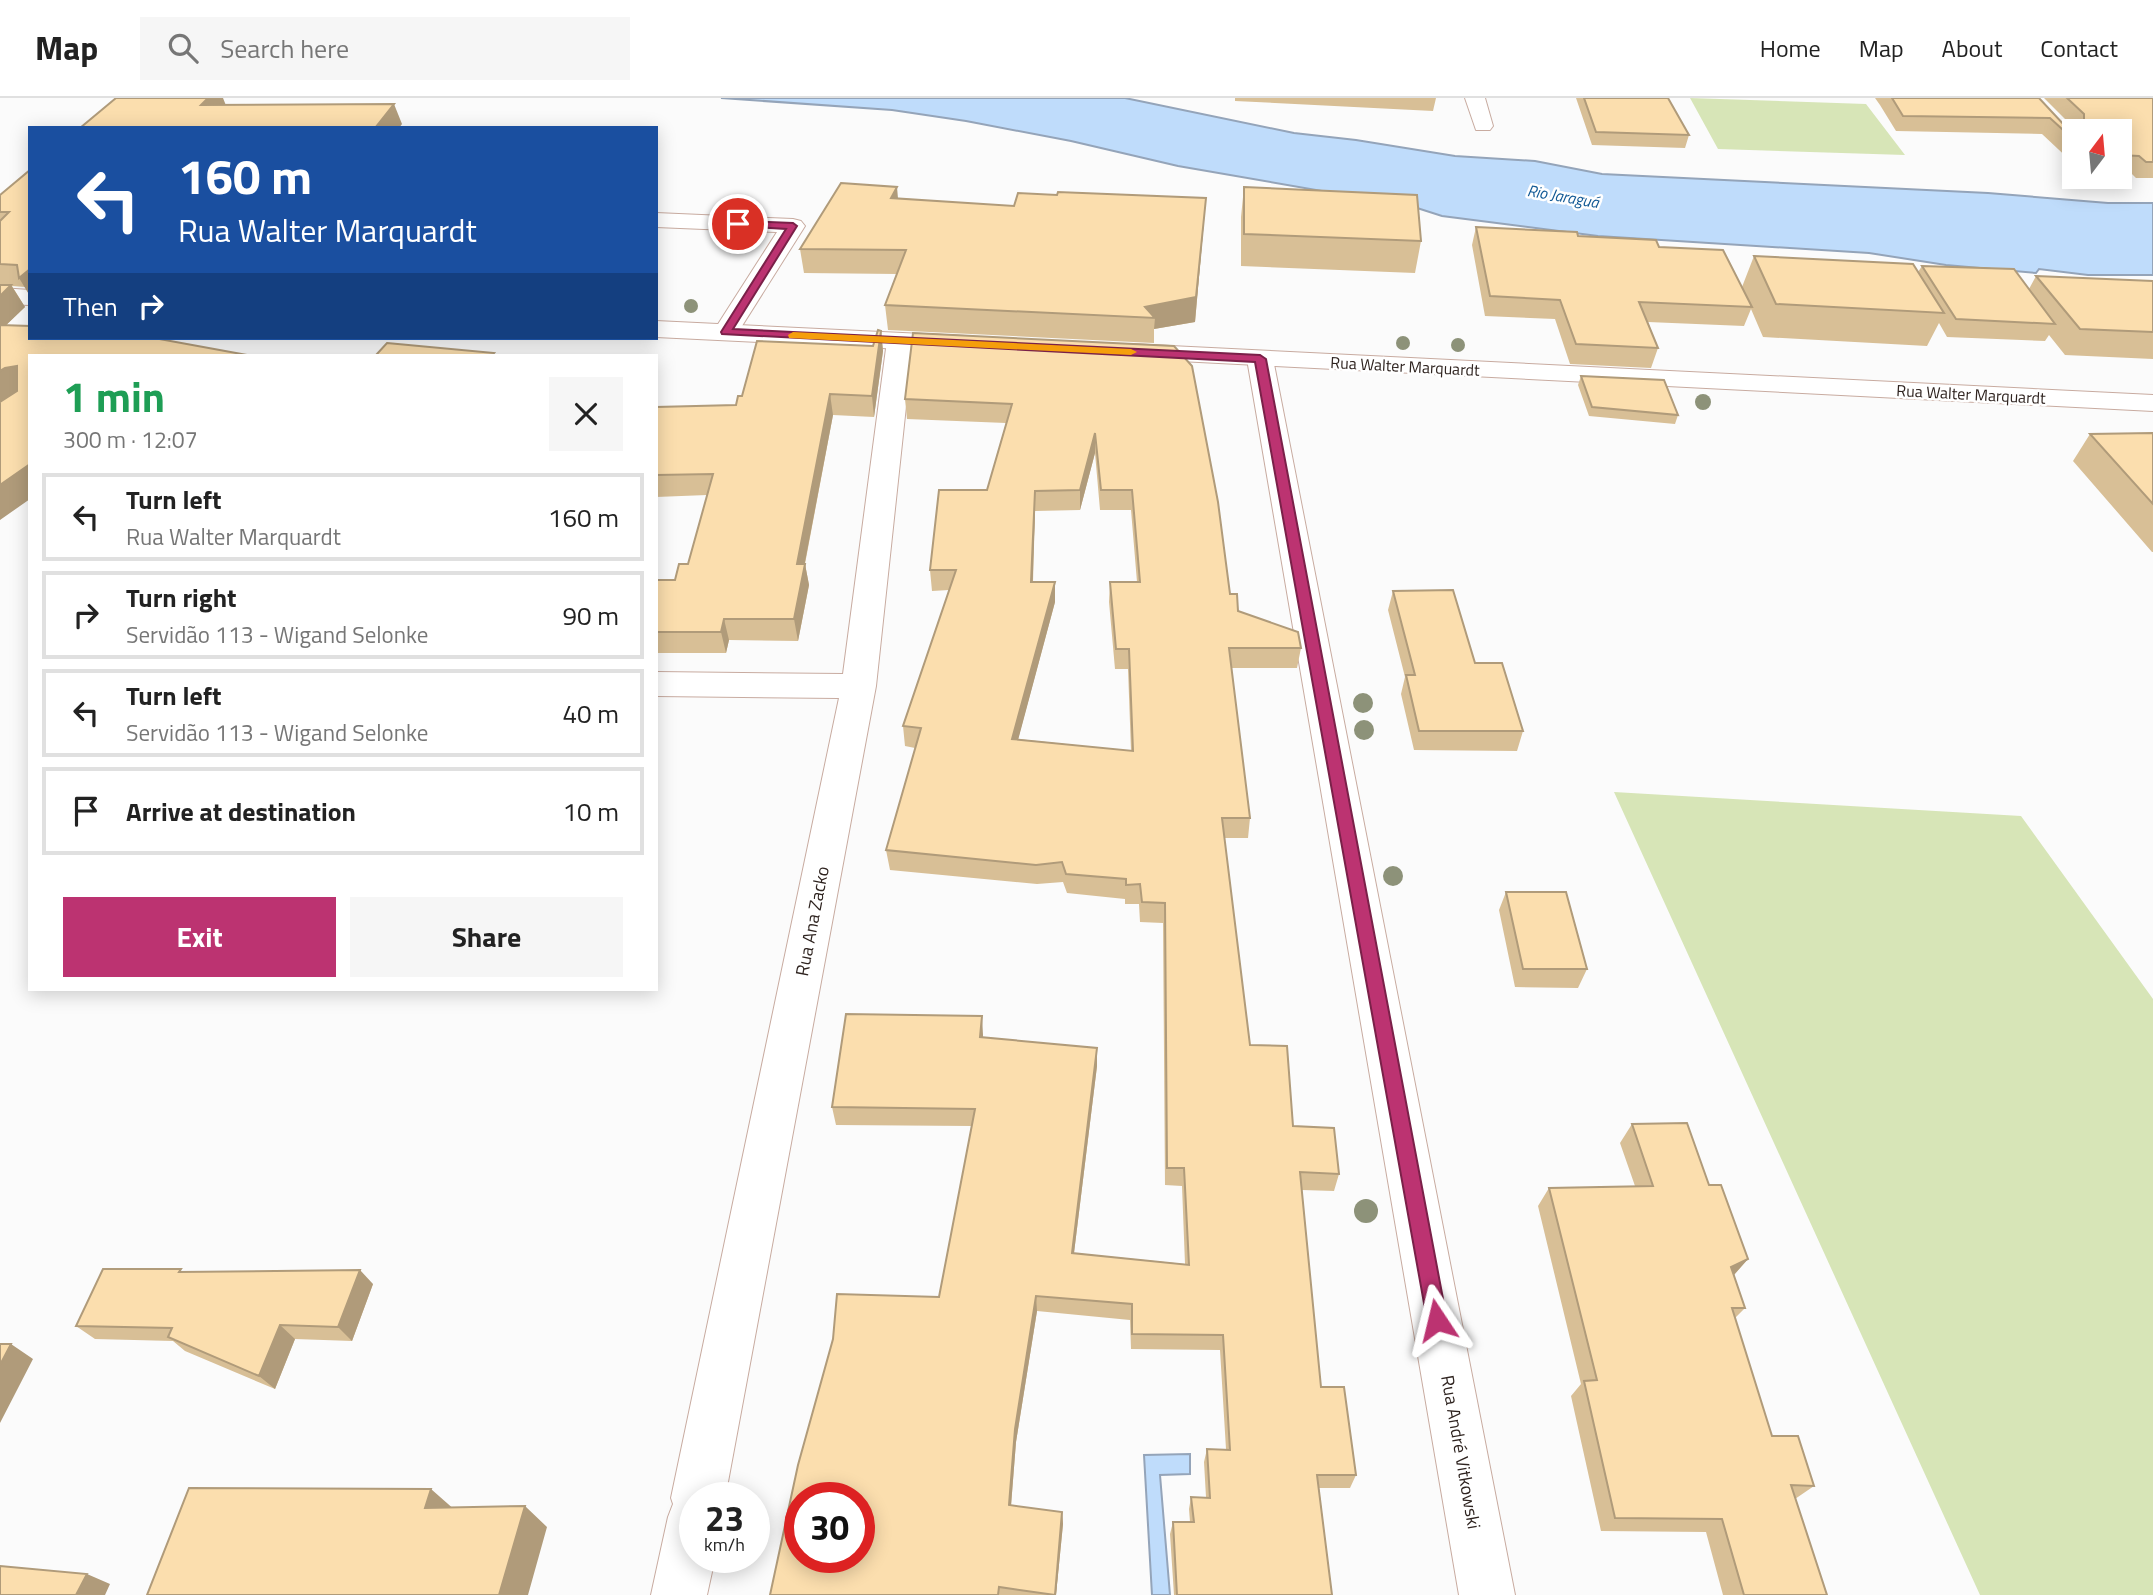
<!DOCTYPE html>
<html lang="en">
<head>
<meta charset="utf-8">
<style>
  body { margin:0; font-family:"Titillium Web",sans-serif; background:#f6f6f6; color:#222; height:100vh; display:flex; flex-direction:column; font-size:26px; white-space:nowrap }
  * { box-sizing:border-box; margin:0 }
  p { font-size:23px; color:#767676 }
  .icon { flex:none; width:38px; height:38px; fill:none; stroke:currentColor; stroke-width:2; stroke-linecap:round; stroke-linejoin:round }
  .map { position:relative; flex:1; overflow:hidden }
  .sheet { position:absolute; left:28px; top:256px; width:630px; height:637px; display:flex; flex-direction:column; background:#fff; border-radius:0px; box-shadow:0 4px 18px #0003 }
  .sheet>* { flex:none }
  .banner { position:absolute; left:28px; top:28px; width:630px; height:214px; border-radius:0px; box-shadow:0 4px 18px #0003; background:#1a4fa0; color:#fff; overflow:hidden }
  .needle { width:46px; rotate:16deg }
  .buttons { position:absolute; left:2062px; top:21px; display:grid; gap:14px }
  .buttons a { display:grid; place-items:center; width:70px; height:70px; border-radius:0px; background:#fff; box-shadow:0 4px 18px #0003; font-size:35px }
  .speed { position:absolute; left:679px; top:1384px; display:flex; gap:14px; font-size:35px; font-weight:700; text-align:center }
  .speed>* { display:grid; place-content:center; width:91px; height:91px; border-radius:50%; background:#fff; box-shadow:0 4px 18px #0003; line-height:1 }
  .speed small { font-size:18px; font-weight:400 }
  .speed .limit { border:10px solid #d22; background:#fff; color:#111 }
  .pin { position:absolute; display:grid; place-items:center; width:60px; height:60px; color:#fff; margin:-30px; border:4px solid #fff; border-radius:50%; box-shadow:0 2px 7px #0007 }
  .me { position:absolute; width:77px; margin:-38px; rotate:350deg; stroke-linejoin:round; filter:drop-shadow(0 0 5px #0008) }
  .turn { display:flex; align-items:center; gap:24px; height:147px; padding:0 35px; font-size:32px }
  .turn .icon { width:91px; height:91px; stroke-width:2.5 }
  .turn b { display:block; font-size:49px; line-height:60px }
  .then { display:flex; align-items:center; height:66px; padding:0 35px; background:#0003; gap:14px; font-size:26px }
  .round { display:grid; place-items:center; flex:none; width:74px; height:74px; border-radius:0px; background:#f6f6f6 }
  .head { display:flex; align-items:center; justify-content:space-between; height:119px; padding:0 35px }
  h1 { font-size:42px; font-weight:700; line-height:52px; color:#1e9e55 }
  .primary-button { display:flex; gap:14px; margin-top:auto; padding:14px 35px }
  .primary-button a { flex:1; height:80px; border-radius:0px; background:#bc3371; color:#fff; font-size:28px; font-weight:700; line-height:80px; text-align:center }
  .primary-button a+a { background:#f6f6f6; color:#222 }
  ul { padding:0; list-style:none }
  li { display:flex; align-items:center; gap:21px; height:88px; margin:0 14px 10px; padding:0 21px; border:4px solid #e0e0e0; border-radius:0px }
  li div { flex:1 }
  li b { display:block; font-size:26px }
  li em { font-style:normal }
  header { display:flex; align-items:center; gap:42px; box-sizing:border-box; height:98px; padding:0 35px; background:#fff; border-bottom:2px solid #e0e0e0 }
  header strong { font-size:33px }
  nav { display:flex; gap:38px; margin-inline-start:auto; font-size:24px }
  .search { width:490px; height:63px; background:#f6f6f6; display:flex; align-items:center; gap:18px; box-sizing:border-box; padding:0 24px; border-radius:0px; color:#767676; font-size:26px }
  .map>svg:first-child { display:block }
  .green { fill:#d7e5b7 }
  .water { fill:#bfdcfb; stroke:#94a4b9; stroke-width:2 }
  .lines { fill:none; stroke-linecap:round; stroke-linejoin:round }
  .minor-casing { stroke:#c8aba0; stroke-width:2 }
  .major-casing { stroke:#c8aba0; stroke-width:2 }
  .minor { fill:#fff; fill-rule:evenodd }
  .major { fill:#fff; fill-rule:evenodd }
  .tree { fill:#8d9279 }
  .wall { fill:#d8bf96; fill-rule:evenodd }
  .shaded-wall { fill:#b09b7a }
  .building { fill:#fbdeae; stroke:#b09b7a; stroke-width:2; fill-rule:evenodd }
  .route { fill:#bc3371; stroke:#7a2149; stroke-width:2 }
  .slow { fill:#f59e0b }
  .labels { text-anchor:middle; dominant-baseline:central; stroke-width:5; stroke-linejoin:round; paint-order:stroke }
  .far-water-label { font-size:16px; font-style:italic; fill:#105894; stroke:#fff }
  .far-street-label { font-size:16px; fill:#2e231f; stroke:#fff }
  .street-label { font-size:18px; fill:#2e231f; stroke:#fff }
</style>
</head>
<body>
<header>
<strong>Map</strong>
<div class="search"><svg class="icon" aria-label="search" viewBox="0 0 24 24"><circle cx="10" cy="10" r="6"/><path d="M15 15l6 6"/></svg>Search here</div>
<nav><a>Home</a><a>Map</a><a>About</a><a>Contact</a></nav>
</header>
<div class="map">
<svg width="2153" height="1497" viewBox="0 0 2153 1497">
  <rect width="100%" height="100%" fill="#fbfbfb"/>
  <path class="green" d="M 1690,0 L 1866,6 L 1905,57 L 1718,51 Z
    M 1614,694 L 2021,718 L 2153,901 L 2153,1497 L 1980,1497 Z"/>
  <path class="water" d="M 721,0 L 1125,0 L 1294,35 L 1356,42 L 1455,58 L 1535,63 L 1602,76 L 1988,95 L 2108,105 L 2153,105 L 2153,177 L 2088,177 L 2039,171 L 2036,175 L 1946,167 L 1869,155 L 1598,138 L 1442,118 L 1414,109 L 1178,68 L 1071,43 L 966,23 L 892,12 Z
    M 1190,1356 L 1190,1376 L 1160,1377 L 1170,1497 L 1152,1497 L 1144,1357 Z"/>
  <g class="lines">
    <g class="minor-casing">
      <path id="minor" d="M 1465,0 L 1485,0 L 1493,28 L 1490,32 L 1476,32 Z
        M 656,115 L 793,121 L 801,123 L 805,128 L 735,239 L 726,242 L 717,239 L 713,234 L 777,134 L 656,129 Z
        M 900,235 L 909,237 L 913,243 L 876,588 L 725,1400 L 695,1400 L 695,1460 L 715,1460 L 707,1497 L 651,1497 L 668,1419 L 673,1406 L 671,1400 L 839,600 L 656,598 L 656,574 L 843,576 L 887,243 L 891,237 Z
        M 1260,253 L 1269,255 L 1273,261 L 1515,1497 L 1459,1497 L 1247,261 L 1251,255 Z"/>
    </g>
    <g class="major-casing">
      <path id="major" d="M 0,190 L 30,192 L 30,207 L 0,206 Z
        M 656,223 L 965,238 L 974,240 L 978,246 L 974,252 L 965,254 L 656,239 Z
        M 1130,246 L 2153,297 L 2153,313 L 1121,260 L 1117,254 L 1121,248 Z"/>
    </g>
    <use href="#minor" class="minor"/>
    <use href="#major" class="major"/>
  </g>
  <g class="tree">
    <circle cx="691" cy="208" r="7"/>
    <circle cx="1403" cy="245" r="7"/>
    <circle cx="1458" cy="247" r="7"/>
    <circle cx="1703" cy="304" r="8"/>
    <circle cx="1363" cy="605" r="10"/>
    <circle cx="1364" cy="632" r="10"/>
    <circle cx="1393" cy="778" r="10"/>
    <circle cx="1366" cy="1113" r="12"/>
  </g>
  <path class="wall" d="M 1235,0 L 1436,0 L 1433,13 L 1235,3 Z
    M 1576,0 L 1668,0 L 1689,37 L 1685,50 L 1592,47 Z
    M 1875,0 L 2039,0 L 2066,29 L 2073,29 L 2044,0 L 2153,0 L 2153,80 L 2136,80 L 2130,74 L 2119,74 L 2119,33 L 2074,33 L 2074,66 L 2042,36 L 1896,33 L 1880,7 Z
    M 30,72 L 30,198 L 25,189 L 12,188 L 25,209 L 6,227 L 30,257 L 0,422 L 0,97 Z
    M 1244,89 L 1421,143 L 1415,175 L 1241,168 L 1241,119 Z
    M 898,100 L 1204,123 L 1195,224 L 1154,231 L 1154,245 L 888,232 L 885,207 L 897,176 L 804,175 L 800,151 Z
    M 1476,129 L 1659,149 L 1742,189 L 1754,158 L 1918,174 L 1922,168 L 2029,191 L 2036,178 L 2153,183 L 2153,261 L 2065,257 L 2049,237 L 2045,243 L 1947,239 L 1939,225 L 1927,248 L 1763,239 L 1751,211 L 1744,228 L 1648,224 L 1658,250 L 1651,270 L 1570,266 L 1555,221 L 1485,218 L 1472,147 Z
    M 881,233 L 883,253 L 874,319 L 833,317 L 805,466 L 809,487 L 798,543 L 729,542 L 726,555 L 656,555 L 656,482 L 675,482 L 688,466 L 707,397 L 656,399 L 656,309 L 736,307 L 742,298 L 873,248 Z
    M 1174,248 L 1230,496 L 1238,513 L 1301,550 L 1297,570 L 1231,570 L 1250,720 L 1248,740 L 1224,740 L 1250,947 L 1293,1028 L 1339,1076 L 1334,1093 L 1302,1092 L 1321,1289 L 1356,1377 L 1350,1390 L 1319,1390 L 1332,1497 L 1174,1497 L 1170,1436 L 1173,1424 L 1190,1424 L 1189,1411 L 1191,1399 L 1206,1399 L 1204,1364 L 1207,1351 L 1226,1351 L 1220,1252 L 1131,1251 L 1130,1222 L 1037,1213 L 1016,1344 L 1011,1408 L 1062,1414 L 1063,1426 L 1056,1497 L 770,1497 L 939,1199 L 972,1028 L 836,1027 L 832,1009 L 983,939 L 1097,950 L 1097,968 L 1074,1155 L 1185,1166 L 1182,1088 L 1165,1087 L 1163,825 L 1140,824 L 1139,806 L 1125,806 L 1125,801 L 1067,795 L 1063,784 L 1037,786 L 890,772 L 886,752 L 915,650 L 905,648 L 903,628 L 949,492 L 932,493 L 930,472 L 987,392 L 1006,325 L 907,321 L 905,301 ZM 1095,355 L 1100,412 L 1131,412 L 1137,484 L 1110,484 L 1109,504 L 1115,571 L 1128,571 L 1131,653 L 1018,641 L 1055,504 L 1055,484 L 1033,484 L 1035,413 L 1080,412 Z
    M 1581,278 L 1678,317 L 1675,326 L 1589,318 L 1578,287 Z
    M 2153,335 L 2153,454 L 2152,454 L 2073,363 L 2090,336 Z
    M 1393,493 L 1475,565 L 1523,633 L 1517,653 L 1414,652 L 1401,596 L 1405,579 L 1388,512 Z
    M 1506,794 L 1587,871 L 1578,890 L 1515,889 L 1499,812 Z
    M 1632,1026 L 1709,1087 L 1748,1161 L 1734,1177 L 1745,1210 L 1735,1220 L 1772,1338 L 1814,1388 L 1795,1401 L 1827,1497 L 1723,1497 L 1706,1434 L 1601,1433 L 1571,1298 L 1581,1286 L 1538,1108 L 1549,1090 L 1635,1088 L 1620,1045 Z
    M 184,1174 L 373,1186 L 352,1243 L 295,1241 L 275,1291 L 185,1253 L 173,1243 L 95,1241 L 76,1228 Z"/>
  <path class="shaded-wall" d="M 208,0 L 223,0 L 227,10 L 201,7 Z
    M 394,6 L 402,26 L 399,30 L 375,30 Z
    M 897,89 L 899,112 L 891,100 Z
    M 1206,100 L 1195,224 L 1154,231 L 1155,220 L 1145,209 Z
    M 30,171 L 30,198 L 19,180 Z
    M 11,187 L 25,209 L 0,233 L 0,198 Z
    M 881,233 L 883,253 L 874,319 L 872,298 Z
    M 17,268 L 30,288 L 0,306 L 0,273 L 5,270 Z
    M 830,296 L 833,317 L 801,485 L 805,466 L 809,487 L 798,543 L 794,521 L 797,466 Z
    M 1095,335 L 1095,355 L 1080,412 L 1080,392 Z
    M 30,366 L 30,401 L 0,422 L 0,387 Z
    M 1035,393 L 1035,413 L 1032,504 L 1031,484 Z
    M 1055,484 L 1055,504 L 1013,661 L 1012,641 Z
    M 724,521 L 729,542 L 726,555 L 721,534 Z
    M 982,918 L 983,937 L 982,957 L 980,939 Z
    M 1097,950 L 1097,968 L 1072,1171 L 1072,1155 Z
    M 1748,1161 L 1732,1179 L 1731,1169 Z
    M 360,1172 L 373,1186 L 352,1243 L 338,1229 Z
    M 1036,1198 L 1037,1213 L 1016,1344 L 1010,1420 L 1009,1407 L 1015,1331 Z
    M 280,1227 L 295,1241 L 275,1291 L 259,1278 Z
    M 11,1246 L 33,1261 L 0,1325 L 0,1267 Z
    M 431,1391 L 456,1413 L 425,1410 Z
    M 525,1408 L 547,1429 L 528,1497 L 499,1497 Z
    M 1062,1414 L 1063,1426 L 1056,1497 L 1055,1497 Z
    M 87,1476 L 110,1486 L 105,1497 L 76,1497 Z"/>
  <path class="building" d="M 116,0 L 208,0 L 201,7 L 394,6 L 375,30 L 80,30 Z
    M 1584,0 L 1668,0 L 1689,37 L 1596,34 Z
    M 1892,0 L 2039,0 L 2066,29 L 2084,30 L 2084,16 L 2067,0 L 2153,0 L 2153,64 L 2146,64 L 2139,58 L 2119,57 L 2119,33 L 2074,33 L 2074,42 L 2050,20 L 1903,18 Z
    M 30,72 L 30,171 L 19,180 L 17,167 L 0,166 L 0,123 L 9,114 L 0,114 L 0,97 Z
    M 841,85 L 897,89 L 891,100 L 1014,108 L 1018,95 L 1057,97 L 1058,94 L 1206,100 L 1196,199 L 1145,209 L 1155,220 L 885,207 L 906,152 L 800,151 Z
    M 1244,89 L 1417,97 L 1421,143 L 1244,136 Z
    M 1476,129 L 1577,134 L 1578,138 L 1656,142 L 1659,149 L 1723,152 L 1752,209 L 1639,204 L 1658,250 L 1576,246 L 1560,202 L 1490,198 Z
    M 1754,158 L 1913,166 L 1944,215 L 1776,206 Z
    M 1922,168 L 2014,171 L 2055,226 L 1956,221 Z
    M 2036,178 L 2153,183 L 2153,234 L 2080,231 Z
    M 0,187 L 11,187 L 0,198 Z
    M 0,227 L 30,228 L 30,240 L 154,240 L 247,257 L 30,257 L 30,366 L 0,387 L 0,304 L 17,293 L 17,268 L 5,270 L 0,273 Z
    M 878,232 L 881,233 L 872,298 L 830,296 L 797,466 L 805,466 L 794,521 L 724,521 L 721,534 L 656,534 L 656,482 L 675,482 L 679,466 L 688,466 L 713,376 L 656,377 L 656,309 L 736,307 L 738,298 L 742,298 L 757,243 L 873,248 Z
    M 913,235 L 1174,248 L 1192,268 L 1218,404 L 1230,496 L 1237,496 L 1238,513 L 1298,534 L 1301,550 L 1229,550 L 1250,720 L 1222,720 L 1250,947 L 1287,948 L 1293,1028 L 1334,1030 L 1339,1076 L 1300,1074 L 1321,1289 L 1344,1289 L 1356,1377 L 1317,1377 L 1332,1497 L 1177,1497 L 1173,1424 L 1194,1424 L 1191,1399 L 1210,1400 L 1207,1351 L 1230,1352 L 1223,1237 L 1132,1236 L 1132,1206 L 1036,1198 L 1015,1331 L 1009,1407 L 1062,1414 L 1055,1497 L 999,1489 L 998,1497 L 770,1497 L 798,1367 L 833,1241 L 837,1196 L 939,1199 L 975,1011 L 832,1009 L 846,916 L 982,918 L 980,939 L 1097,950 L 1072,1155 L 1189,1167 L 1184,1070 L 1167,1070 L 1165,805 L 1142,804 L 1140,786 L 1126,787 L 1126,781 L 1066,776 L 1062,764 L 1036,767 L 886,752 L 921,630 L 903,628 L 956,472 L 930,472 L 939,392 L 987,392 L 1012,306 L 905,301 ZM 1095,335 L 1101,392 L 1132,392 L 1140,484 L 1110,484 L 1116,551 L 1129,551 L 1133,653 L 1012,641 L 1055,484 L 1031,484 L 1035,393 L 1080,392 ZM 800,1400 L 859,1400 L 859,1460 L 800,1460 Z
    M 387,245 L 494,255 L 492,257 L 376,257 Z
    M 1581,278 L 1664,282 L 1678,317 L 1592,309 Z
    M 2153,335 L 2153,406 L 2090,336 Z
    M 1453,492 L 1475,565 L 1502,565 L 1523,633 L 1419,633 L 1406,577 L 1415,577 L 1393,493 Z
    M 1506,794 L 1566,794 L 1587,871 L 1523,871 Z
    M 1687,1025 L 1709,1087 L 1721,1087 L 1748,1161 L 1731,1169 L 1745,1210 L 1732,1210 L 1772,1338 L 1798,1338 L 1814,1388 L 1791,1387 L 1827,1497 L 1744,1497 L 1722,1421 L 1615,1420 L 1584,1283 L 1597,1282 L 1549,1090 L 1653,1088 L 1632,1026 Z
    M 103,1171 L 181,1171 L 179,1174 L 360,1172 L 338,1229 L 280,1227 L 259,1278 L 168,1239 L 172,1230 L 76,1228 Z
    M 0,1246 L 11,1246 L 0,1267 Z
    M 189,1390 L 431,1391 L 425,1410 L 525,1408 L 499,1497 L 147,1497 Z
    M 0,1468 L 87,1476 L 76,1497 L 0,1497 Z"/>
  <path class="route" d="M 738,123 L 793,125 L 797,128 L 733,231 L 1260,257 L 1266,261 L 1447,1222 L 1444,1229 L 1437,1232 L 1430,1229 L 1427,1222 L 1255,264 L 722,236 L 721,234 L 786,131 L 735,128 L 733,126 Z"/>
  <path class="slow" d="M 793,234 L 1131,251 L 1137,254 L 1131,257 L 789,240 L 788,237 Z"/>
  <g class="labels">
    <g class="far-water-label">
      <text transform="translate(1563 98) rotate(10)">Rio Jaraguá</text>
    </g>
    <g class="far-street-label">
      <text transform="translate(1405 268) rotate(3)">Rua Walter Marquardt</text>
      <text transform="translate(1971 296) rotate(3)">Rua Walter Marquardt</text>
    </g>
    <g class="street-label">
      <text transform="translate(812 823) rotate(-79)">Rua Ana Zacko</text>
      <text transform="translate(1461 1354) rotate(80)">Rua André Vitkowski</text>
    </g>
  </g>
</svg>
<div class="buttons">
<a><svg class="needle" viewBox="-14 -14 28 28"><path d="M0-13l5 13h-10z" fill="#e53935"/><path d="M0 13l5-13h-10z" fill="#767676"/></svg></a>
</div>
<div class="speed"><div>23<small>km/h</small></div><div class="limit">30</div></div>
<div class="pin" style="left:738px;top:126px;background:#d93025"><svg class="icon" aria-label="arrive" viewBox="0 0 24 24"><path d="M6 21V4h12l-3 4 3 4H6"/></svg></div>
<svg class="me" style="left:1437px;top:1222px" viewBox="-20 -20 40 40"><path d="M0-17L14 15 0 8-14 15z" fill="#bc3371" stroke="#fff" stroke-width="4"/></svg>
<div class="banner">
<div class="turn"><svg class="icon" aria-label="left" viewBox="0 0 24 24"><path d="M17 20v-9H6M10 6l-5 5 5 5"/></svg><div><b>160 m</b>Rua Walter Marquardt</div></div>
<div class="then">Then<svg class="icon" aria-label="right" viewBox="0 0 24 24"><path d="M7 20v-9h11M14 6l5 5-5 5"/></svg></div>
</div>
<section class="sheet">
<div class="head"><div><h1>1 min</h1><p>300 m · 12:07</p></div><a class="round"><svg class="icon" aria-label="close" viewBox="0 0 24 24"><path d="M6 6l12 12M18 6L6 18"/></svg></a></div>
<ul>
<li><svg class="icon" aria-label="left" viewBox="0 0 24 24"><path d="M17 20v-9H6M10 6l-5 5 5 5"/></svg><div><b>Turn left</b><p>Rua Walter Marquardt</p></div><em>160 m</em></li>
<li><svg class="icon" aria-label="right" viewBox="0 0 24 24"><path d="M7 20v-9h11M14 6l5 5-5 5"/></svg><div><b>Turn right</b><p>Servidão 113 - Wigand Selonke</p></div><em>90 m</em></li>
<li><svg class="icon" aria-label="left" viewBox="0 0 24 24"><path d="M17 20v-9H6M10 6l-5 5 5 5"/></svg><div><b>Turn left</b><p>Servidão 113 - Wigand Selonke</p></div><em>40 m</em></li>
<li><svg class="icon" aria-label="arrive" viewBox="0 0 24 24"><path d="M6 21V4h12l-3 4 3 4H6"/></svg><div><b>Arrive at destination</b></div><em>10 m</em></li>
</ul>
<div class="primary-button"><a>Exit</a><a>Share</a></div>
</section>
</div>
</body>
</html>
